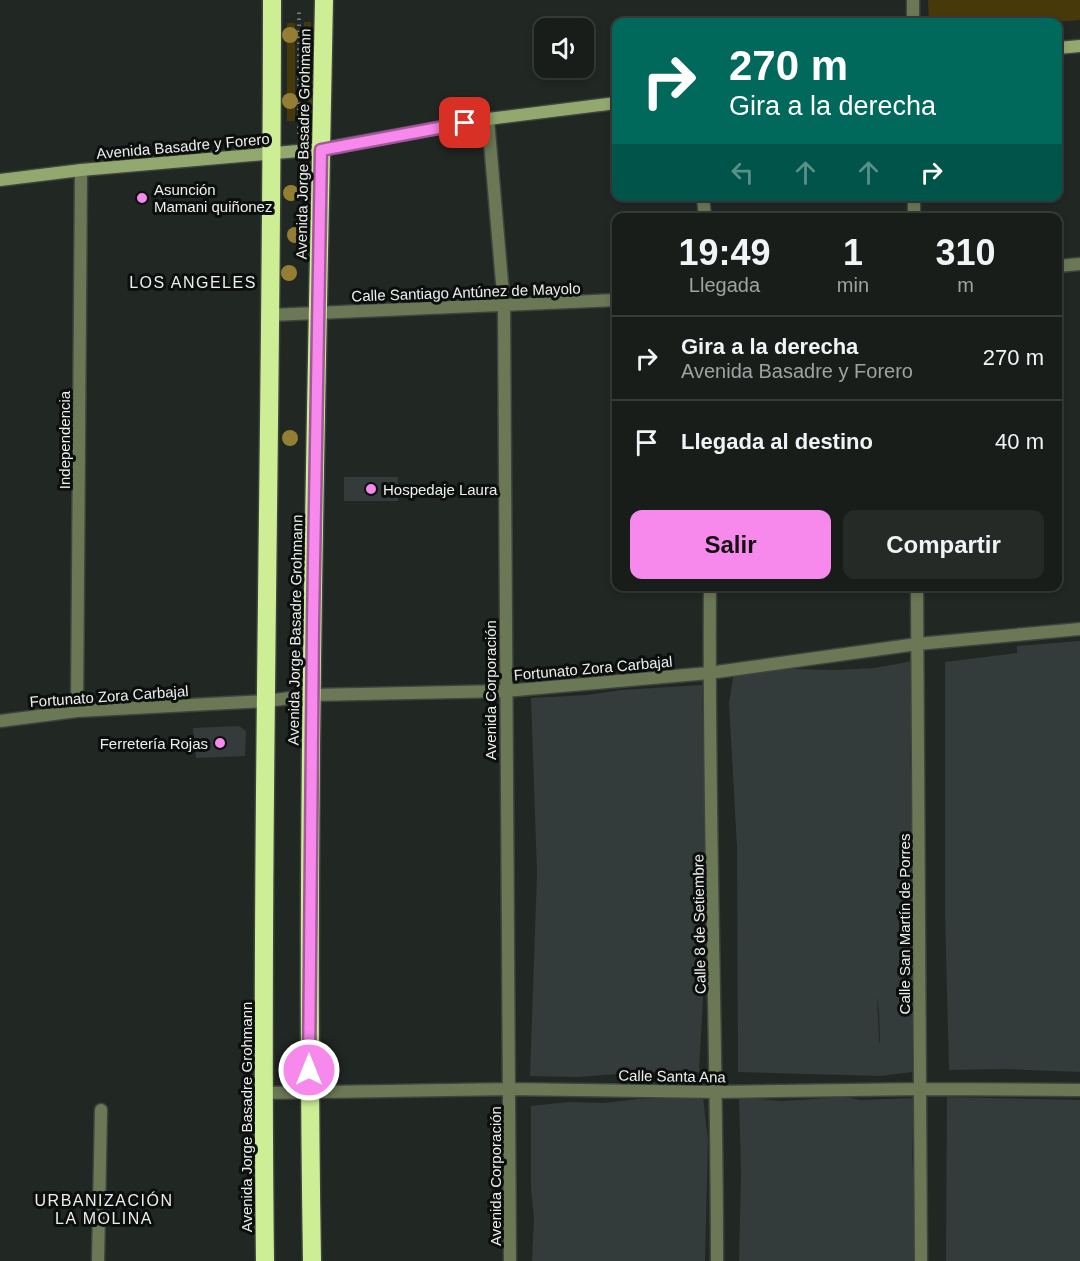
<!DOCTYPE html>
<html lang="es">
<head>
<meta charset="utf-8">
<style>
  body { margin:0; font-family:Arial,sans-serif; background:#262a27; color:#f1f3f6; height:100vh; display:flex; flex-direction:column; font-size:22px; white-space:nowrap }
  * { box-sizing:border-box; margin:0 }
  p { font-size:20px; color:#9fa2a2 }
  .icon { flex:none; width:33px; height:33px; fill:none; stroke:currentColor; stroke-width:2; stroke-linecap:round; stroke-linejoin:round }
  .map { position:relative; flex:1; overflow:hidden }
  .panel { position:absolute; left:612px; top:213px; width:450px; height:378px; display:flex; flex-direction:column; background:#191d1a; border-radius:12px; box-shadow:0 3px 9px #0003,0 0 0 2px #373b39 }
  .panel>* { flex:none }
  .top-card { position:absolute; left:612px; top:18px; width:450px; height:183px; border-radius:12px; box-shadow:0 3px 9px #0003,0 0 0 2px #373b39; background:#00695c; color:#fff; overflow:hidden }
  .tools { position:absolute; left:534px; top:18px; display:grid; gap:12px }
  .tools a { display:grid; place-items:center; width:60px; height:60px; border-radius:12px; background:#191d1a; box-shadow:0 3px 9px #0003,0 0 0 2px #373b39; font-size:30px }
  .pin { position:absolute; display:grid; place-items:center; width:51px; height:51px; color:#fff; margin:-26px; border-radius:12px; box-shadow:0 3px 9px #0006 }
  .me { position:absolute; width:66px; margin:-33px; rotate:0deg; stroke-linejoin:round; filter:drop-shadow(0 0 4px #0008) }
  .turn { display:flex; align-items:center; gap:21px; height:126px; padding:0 18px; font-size:27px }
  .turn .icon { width:78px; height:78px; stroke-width:2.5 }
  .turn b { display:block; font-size:42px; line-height:51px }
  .lanes { display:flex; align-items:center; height:57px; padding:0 18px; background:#0003; justify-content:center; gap:30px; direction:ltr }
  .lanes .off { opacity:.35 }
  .eta { display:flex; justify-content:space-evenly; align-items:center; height:102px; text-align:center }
  .eta b { font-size:36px; font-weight:600; line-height:42px }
  .cta { display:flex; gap:12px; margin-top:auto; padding:12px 18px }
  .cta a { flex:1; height:69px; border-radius:12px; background:#f788ec; color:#111; font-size:24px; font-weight:600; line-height:69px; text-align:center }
  .cta a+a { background:#262a27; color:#f1f3f6 }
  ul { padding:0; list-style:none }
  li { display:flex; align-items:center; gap:18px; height:84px; padding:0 18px; border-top:2px solid #373b39 }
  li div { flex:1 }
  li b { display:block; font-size:22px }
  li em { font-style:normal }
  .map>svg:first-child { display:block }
  .green { fill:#47390a }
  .building { fill:#333c3b; fill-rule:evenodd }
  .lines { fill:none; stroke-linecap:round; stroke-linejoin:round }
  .street-casing { stroke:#3d433f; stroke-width:15 }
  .secondary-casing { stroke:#3d433f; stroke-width:15 }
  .highway-casing { stroke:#3d433f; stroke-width:21 }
  .path { stroke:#797e7b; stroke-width:4; stroke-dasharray:1.5 4.5; stroke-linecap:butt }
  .street { stroke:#6b7855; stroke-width:12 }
  .secondary { stroke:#93a86f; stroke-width:12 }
  .highway { stroke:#cdee94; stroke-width:18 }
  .tree { fill:#937e34 }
  .route-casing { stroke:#a15899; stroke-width:15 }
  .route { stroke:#f788ec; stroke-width:10 }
  .poi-dot { fill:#f788ec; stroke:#0c0f0d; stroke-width:2 }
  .labels { text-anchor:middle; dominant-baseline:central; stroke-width:6; stroke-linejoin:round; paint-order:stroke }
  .street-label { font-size:15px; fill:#ecf0ed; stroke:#0c0f0d }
  .poi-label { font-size:15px; fill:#ecf0ed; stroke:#0c0f0d; text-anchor:start }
  .neighbourhood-label { font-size:16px; letter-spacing:1.5px; fill:#ecf0ed; stroke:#0c0f0d }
</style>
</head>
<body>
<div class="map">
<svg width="1080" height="1261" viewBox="0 0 1080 1261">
  <rect width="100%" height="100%" fill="#212723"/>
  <path class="green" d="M 928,0 L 1080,0 L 1080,20 L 1054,22 L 929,22 Z
    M 304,22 L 311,22 L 312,120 L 304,120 Z
    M 287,23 L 295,23 L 295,121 L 287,121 Z"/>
  <path class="building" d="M 344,477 L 398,477 L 398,501 L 344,501 Z
    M 1080,641 L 1080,1072 L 1002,1069 L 949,1070 L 945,912 L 945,662 L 1017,653 L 1017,646 Z
    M 913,661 L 910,759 L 913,803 L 911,855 L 914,899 L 912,1072 L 881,1076 L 738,1072 L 737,847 L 729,703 L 734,672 L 791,669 L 837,670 L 874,668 ZM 877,996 L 879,1011 L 880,1042 L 879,1042 Z
    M 702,685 L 705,860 L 703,901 L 706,942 L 699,1072 L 630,1073 L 578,1077 L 530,1076 L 537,873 L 531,698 L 587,695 L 621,690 Z
    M 239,726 L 246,731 L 245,756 L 196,758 L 193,728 Z
    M 703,1097 L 708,1141 L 705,1261 L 532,1261 L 534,1218 L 531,1189 L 531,1106 L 569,1102 L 605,1103 L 638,1099 Z
    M 739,1097 L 781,1101 L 845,1097 L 860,1100 L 914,1098 L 912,1154 L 915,1203 L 916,1261 L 739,1261 L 741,1173 Z
    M 947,1097 L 1080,1100 L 1080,1261 L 946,1261 Z"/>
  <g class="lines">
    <g class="street-casing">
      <path id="street" d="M 913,0 L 913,22
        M 488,119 L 504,306 L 510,1261
        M 703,196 L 705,218
        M 914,196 L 914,218
        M 1058,266 L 1080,264
        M 271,315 L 616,300
        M 710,586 C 708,811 717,1036 717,1261
        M 917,586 L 921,1261
        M 77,711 L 81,170
        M 0,721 L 77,711 L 267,701 L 312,695 L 505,691 L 709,673 L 917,644 L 1080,629
        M 263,1093 L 510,1089 L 717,1092 L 920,1089 L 1080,1090
        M 98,1261 L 101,1110"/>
    </g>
    <g class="secondary-casing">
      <path id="secondary" d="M 1058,48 L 1080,46
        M 0,180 L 81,170 L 321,149 L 488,119 L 616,103"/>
    </g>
    <g class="highway-casing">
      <path id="highway" d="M 265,1261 C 260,841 272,420 272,0
        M 312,1261 C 305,841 316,420 324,0"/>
    </g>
    <path class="path" d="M 299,134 L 299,9"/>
    <use href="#street" class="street"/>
    <use href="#secondary" class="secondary"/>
    <use href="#highway" class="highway"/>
  </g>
  <g class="tree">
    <circle cx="290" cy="35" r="8"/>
    <circle cx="290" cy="101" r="8"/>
    <circle cx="291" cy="193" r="8"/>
    <circle cx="295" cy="235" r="8"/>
    <circle cx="289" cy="273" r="8"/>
    <circle cx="290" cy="438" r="8"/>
  </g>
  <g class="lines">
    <g class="route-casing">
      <path id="route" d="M 309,1070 L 313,623 L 321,150 L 465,123"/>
    </g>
    <use href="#route" class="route"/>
  </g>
  <g class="poi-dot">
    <circle cx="142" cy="198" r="6"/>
    <circle cx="371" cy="489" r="6"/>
    <circle cx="220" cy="743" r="6"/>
  </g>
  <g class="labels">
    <g class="street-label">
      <text transform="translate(303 144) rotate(-89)">Avenida Jorge Basadre Grohmann</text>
      <text transform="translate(183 146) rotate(-5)">Avenida Basadre y Forero</text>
      <text transform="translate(466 292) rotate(-2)">Calle Santiago Antúnez de Mayolo</text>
      <text transform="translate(64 440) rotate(-90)">Independencia</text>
      <text transform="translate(295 630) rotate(-89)">Avenida Jorge Basadre Grohmann</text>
      <text transform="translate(593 668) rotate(-5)">Fortunato Zora Carbajal</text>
      <text transform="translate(490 690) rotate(-90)">Avenida Corporación</text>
      <text transform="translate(109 696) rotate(-4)">Fortunato Zora Carbajal</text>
      <text transform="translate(699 924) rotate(-91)">Calle 8 de Setiembre</text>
      <text transform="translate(904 924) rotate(-90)">Calle San Martín de Porres</text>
      <text transform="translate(672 1076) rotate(1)">Calle Santa Ana</text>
      <text transform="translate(246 1117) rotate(-90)">Avenida Jorge Basadre Grohmann</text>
      <text transform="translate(495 1176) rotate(-90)">Avenida Corporación</text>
    </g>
    <g class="poi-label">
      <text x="154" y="189">Asunción<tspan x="154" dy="17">Mamani quiñonez</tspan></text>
      <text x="383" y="489">Hospedaje Laura</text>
      <text x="208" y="743" text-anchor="end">Ferretería Rojas</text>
    </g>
    <g class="neighbourhood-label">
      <text x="193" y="282">LOS ANGELES</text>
      <text x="104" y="1200">URBANIZACIÓN<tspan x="104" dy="18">LA MOLINA</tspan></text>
    </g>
  </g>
</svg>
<div class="tools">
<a><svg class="icon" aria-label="sound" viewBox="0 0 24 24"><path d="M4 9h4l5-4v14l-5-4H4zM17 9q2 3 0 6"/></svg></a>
</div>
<div class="pin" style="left:465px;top:123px;background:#d93025"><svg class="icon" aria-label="arrive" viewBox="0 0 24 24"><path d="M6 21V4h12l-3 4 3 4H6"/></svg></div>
<svg class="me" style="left:309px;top:1070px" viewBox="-20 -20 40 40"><circle r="17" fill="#f788ec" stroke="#fff" stroke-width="3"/><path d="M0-11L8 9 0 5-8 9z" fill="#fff"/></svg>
<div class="top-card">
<div class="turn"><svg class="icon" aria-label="right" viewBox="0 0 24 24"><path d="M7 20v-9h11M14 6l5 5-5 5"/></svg><div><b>270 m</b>Gira a la derecha</div></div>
<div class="lanes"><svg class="icon off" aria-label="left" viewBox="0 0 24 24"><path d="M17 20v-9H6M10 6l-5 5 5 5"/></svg><svg class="icon off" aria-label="ahead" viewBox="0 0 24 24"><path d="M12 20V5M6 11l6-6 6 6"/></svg><svg class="icon off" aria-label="ahead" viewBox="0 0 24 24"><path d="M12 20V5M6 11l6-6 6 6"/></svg><svg class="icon" aria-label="right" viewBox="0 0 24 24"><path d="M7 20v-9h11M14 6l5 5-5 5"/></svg></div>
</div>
<section class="panel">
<div class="eta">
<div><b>19:49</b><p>Llegada</p></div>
<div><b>1</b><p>min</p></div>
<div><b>310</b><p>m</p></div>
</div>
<ul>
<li><svg class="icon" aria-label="right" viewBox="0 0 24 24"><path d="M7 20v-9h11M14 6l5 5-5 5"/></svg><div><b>Gira a la derecha</b><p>Avenida Basadre y Forero</p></div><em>270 m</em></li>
<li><svg class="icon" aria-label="arrive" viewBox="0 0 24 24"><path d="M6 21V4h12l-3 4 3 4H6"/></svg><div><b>Llegada al destino</b></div><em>40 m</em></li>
</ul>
<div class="cta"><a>Salir</a><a>Compartir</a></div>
</section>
</div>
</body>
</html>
